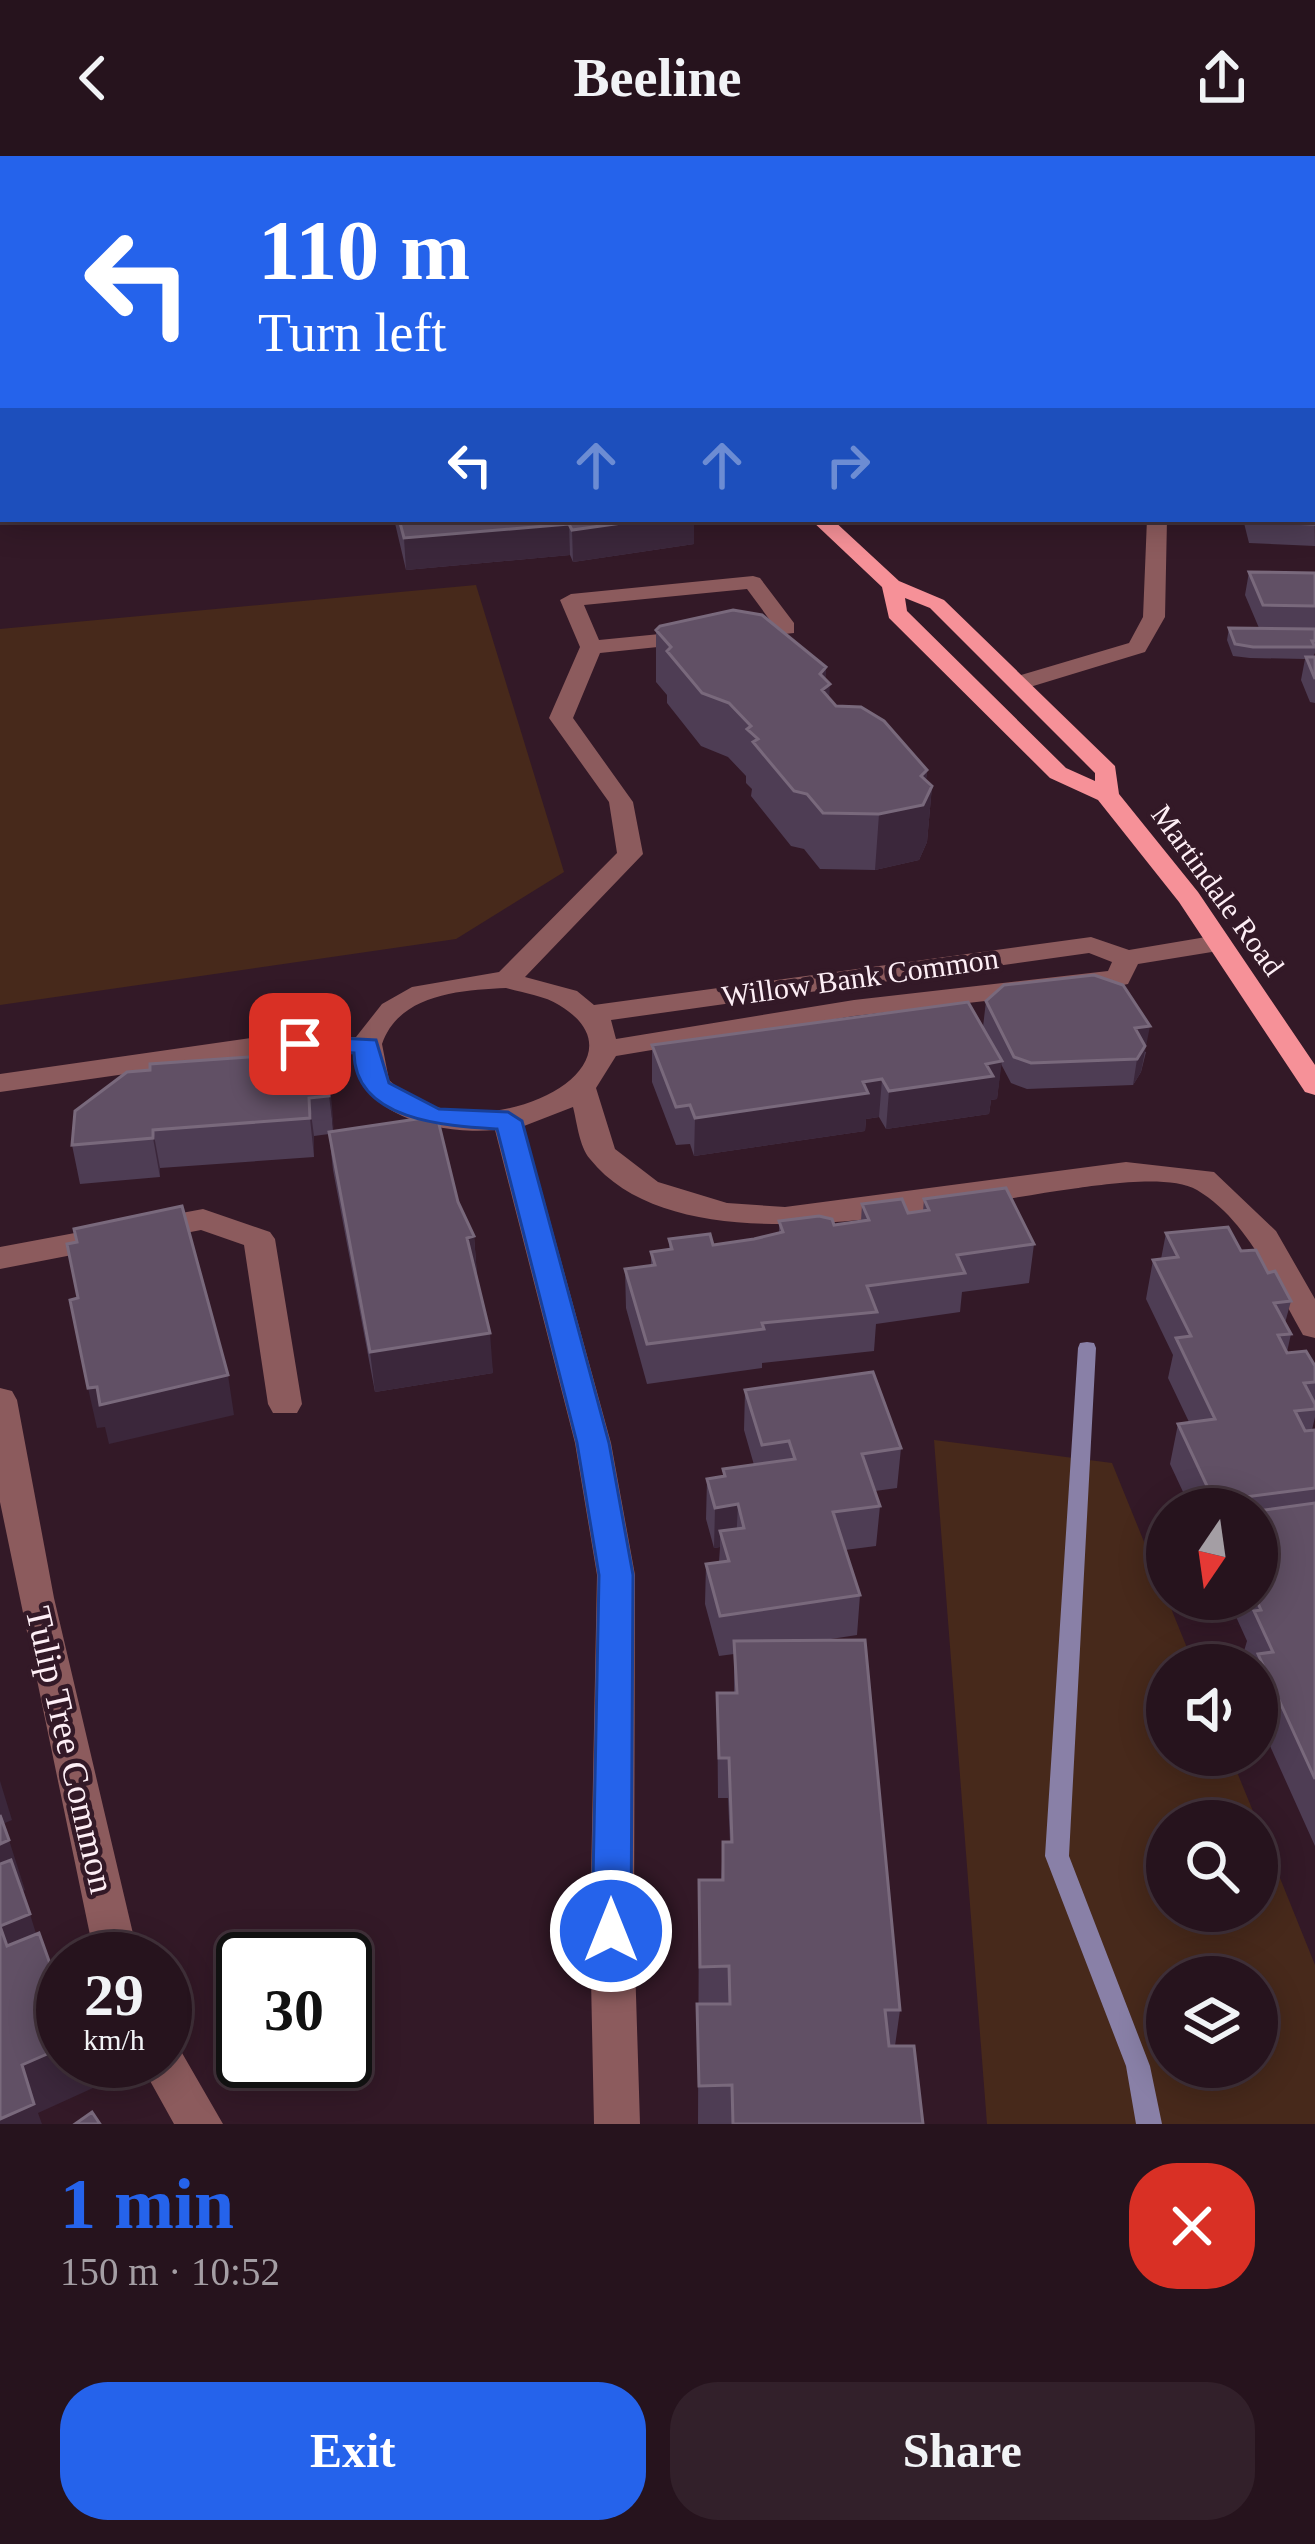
<!DOCTYPE html>
<html lang="en">
<head>
<meta charset="utf-8">
<style>
  body { margin:0; font-family:Georgia,serif; background:#32202a; color:#f1f3f6; height:100vh; display:flex; flex-direction:column; font-size:45px; white-space:nowrap }
  * { box-sizing:border-box; margin:0 }
  p { font-size:39px; color:#a49ea4 }
  .icon { flex:none; width:66px; height:66px; fill:none; stroke:currentColor; stroke-width:2; stroke-linecap:round; stroke-linejoin:round }
  .map { position:relative; height:1968px; overflow:hidden }
  .sheet { display:flex; flex-direction:column; background:#26131d; flex:1 }
  .sheet>* { flex:none }
  .banner { position:absolute; left:0px; top:0px; width:1317px; height:366px; box-shadow:0 6px 30px #0003,0 0 0 3px #42323b; background:#2563eb; color:#fff; overflow:hidden }
  .needle { width:78px; rotate:193deg }
  .buttons { position:absolute; left:1146px; top:1332px; display:grid; gap:24px }
  .buttons a { display:grid; place-items:center; width:132px; height:132px; border-radius:50%; background:#26131d; box-shadow:0 6px 30px #0003,0 0 0 3px #42323b; font-size:60px }
  .speed { position:absolute; left:36px; top:1776px; display:flex; gap:24px; font-size:60px; font-weight:700; text-align:center }
  .speed>* { display:grid; place-content:center; width:156px; height:156px; border-radius:50%; background:#26131d; box-shadow:0 6px 30px #0003,0 0 0 3px #42323b; line-height:1 }
  .speed small { font-size:30px; font-weight:400 }
  .speed .limit { border:6px solid #111; border-radius:18px; background:#fff; color:#111 }
  .pin { position:absolute; display:grid; place-items:center; width:102px; height:102px; color:#fff; margin:-51px; border-radius:24px; box-shadow:0 6px 18px #0006 }
  .me { position:absolute; width:132px; margin:-66px; rotate:0deg; stroke-linejoin:round; filter:drop-shadow(0 0 9px #0008) }
  .turn { display:flex; align-items:center; gap:42px; height:252px; padding:0 60px; font-size:54px }
  .turn .icon { width:156px; height:156px; stroke-width:2.5 }
  .turn b { display:block; font-size:84px; line-height:102px }
  .lanes { display:flex; align-items:center; height:114px; padding:0 60px; background:#0003; justify-content:center; gap:60px; direction:ltr }
  .lanes .off { opacity:.35 }
  .round { display:grid; place-items:center; flex:none; width:126px; height:126px; border-radius:48px; background:#32202a }
  .overview { display:flex; align-items:center; justify-content:space-between; height:204px; padding:0 60px }
  h1 { font-size:72px; font-weight:700; line-height:90px; color:#2563eb }
  .action { display:flex; gap:24px; margin-top:auto; padding:24px 60px }
  .action a { flex:1; height:138px; border-radius:48px; background:#2563eb; color:#fff; font-size:48px; font-weight:700; line-height:138px; text-align:center }
  .action a+a { background:#32202a; color:#f1f3f6 }
  header { display:flex; justify-content:space-between; align-items:center; height:156px; padding:0 60px; background:#26131d; font-size:54px; font-weight:700 }
  .map>svg:first-child { display:block }
  .green { fill:#47291b; fill-rule:evenodd }
  .lines { fill:none; stroke-linecap:round; stroke-linejoin:round }
  .stream { fill:#8980a7; fill-rule:evenodd }
  .minor { fill:#8c5b5d; fill-rule:evenodd }
  .major { fill:#f69198; fill-rule:evenodd }
  .wall { fill:#4e3d54 }
  .shaded-wall { fill:#3b273b }
  .building { fill:#615065; stroke:#79697c; stroke-width:3 }
  .route { fill:#2563eb; stroke:#184099; stroke-width:3 }
  .labels { text-anchor:middle; dominant-baseline:central; stroke-width:9; stroke-linejoin:round; paint-order:stroke }
  .street-label { font-size:30px; fill:#fdeef5; stroke:#331927 }
  .near-street-label { font-size:36px; fill:#fdeef5; stroke:#331927 }
</style>
</head>
<body>
<header><svg class="icon" aria-label="back" viewBox="0 0 24 24"><path d="M15 5l-7 7 7 7"/></svg>Beeline<svg class="icon" aria-label="share" viewBox="0 0 24 24"><path d="M12 15V3M7 8l5-5 5 5M5 13v7h14v-7"/></svg></header>
<div class="map">
<svg width="1315" height="1968" viewBox="0 0 1315 1968">
  <rect width="100%" height="100%" fill="#331927"/>
  <path class="green" d="M 476,429 L 564,716 L 456,783 L 0,849 L 0,473 Z
    M 934,1284 L 1112,1307 L 1194,1509 L 1167,1509 L 1167,1599 L 1230,1599 L 1257,1665 L 1167,1665 L 1167,1755 L 1257,1755 L 1257,1665 L 1315,1809 L 1315,1968 L 987,1968 ZM 1167,1821 L 1257,1821 L 1257,1911 L 1167,1911 Z"/>
  <g class="lines">
    <path class="stream" d="M 1087,1186 L 1094,1187 L 1096,1192 L 1069,1700 L 1150,1910 L 1162,1968 L 1136,1968 L 1126,1910 L 1045,1700 L 1078,1192 L 1080,1187 Z"/>
    <path class="minor" d="M 20,0 L 34,0 L 34,3 L 20,3 Z
      M 1159,0 L 1173,0 L 1173,3 L 1159,3 Z
      M 0,60 L 3,60 L 3,68 L 0,68 Z
      M 1314,64 L 1315,64 L 1315,72 L 1314,72 Z
      M 0,150 L 3,150 L 3,160 L 0,160 Z
      M 1147,363 L 1167,363 L 1165,461 L 1145,496 L 1030,531 L 1014,531 L 1014,521 L 1129,487 L 1143,461 Z
      M 753,420 L 760,422 L 794,467 L 794,477 L 600,497 L 573,562 L 633,646 L 643,698 L 525,821 L 577,835 L 594,849 L 1091,781 L 1129,794 L 1218,779 L 1231,787 L 1218,795 L 1138,808 L 1128,828 L 1118,830 L 854,860 L 616,900 L 596,932 L 615,993 L 658,1026 L 727,1047 L 785,1051 L 1126,1006 L 1214,1016 L 1276,1075 L 1315,1143 L 1315,1182 L 1303,1179 C 1274,1129 1249,1065 1197,1034 C 1169,1018 1101,1029 1071,1033 C 945,1050 681,1117 590,1003 C 579,990 577,966 573,951 L 524,970 L 611,1287 L 635,1419 L 634,1775 L 640,1968 L 594,1968 L 590,1775 L 597,1419 L 575,1287 L 495,974 C 443,979 359,962 353,898 L 257,899 L 0,936 L 0,918 L 257,881 L 356,881 L 382,848 L 412,831 L 499,816 L 617,697 L 609,646 L 549,562 L 580,491 L 560,444 L 571,438 ZM 747,433 L 772,467 L 599,484 L 584,449 ZM 1089,797 L 1112,806 L 1108,815 L 854,844 L 616,883 L 611,864 ZM 506,832 C 523,837 545,840 559,849 C 663,911 472,1006 389,924 L 382,888 C 399,838 461,834 506,832 Z
      M 203,1053 L 270,1076 L 275,1083 L 302,1248 L 297,1257 L 273,1257 L 268,1248 L 244,1089 L 201,1074 L 0,1113 L 0,1091 Z
      M 0,1232 L 12,1235 L 17,1244 L 54,1442 L 139,1803 L 95,1803 L 0,1346 Z
      M 165,1885 L 178,1890 L 223,1968 L 174,1968 L 139,1905 L 165,1905 Z"/>
    <path class="major" d="M 444,0 L 459,0 L 461,3 L 446,3 Z
      M 810,363 L 832,363 L 899,425 L 944,444 L 1115,610 L 1119,638 L 1198,736 L 1315,909 L 1315,939 L 1305,936 L 1179,746 L 1098,644 L 1050,622 L 889,462 L 882,431 ZM 905,442 L 930,452 L 1095,617 L 1095,625 L 1066,612 L 907,455 Z"/>
  </g>
  <path class="wall" d="M 521,0 L 653,0 L 653,3 L 522,3 Z
    M 1253,0 L 1315,0 L 1315,53 L 1314,3 L 1253,3 Z
    M 2,195 L 3,238 L 0,238 L 0,196 Z
    M 1314,317 L 1315,390 L 1249,387 L 1243,363 L 1314,363 Z
    M 394,363 L 694,363 L 694,388 L 573,406 L 570,399 L 406,414 Z
    M 1249,416 L 1315,417 L 1315,497 L 1313,501 L 1315,501 L 1315,547 L 1310,546 L 1301,524 L 1305,503 L 1250,502 L 1233,500 L 1227,484 L 1229,472 L 1259,472 L 1245,439 Z
    M 656,474 L 826,511 L 825,524 L 829,541 L 836,550 L 927,614 L 926,624 L 932,630 L 927,686 L 919,704 L 875,714 L 820,713 L 804,693 L 791,690 L 751,640 L 752,633 L 746,627 L 746,620 L 728,601 L 701,590 L 667,547 L 667,539 L 656,526 Z
    M 986,845 L 1146,896 L 1141,916 L 1133,929 L 1027,933 L 1011,927 L 1001,908 L 997,943 L 991,944 L 989,958 L 886,973 L 879,961 L 866,963 L 865,975 L 694,1000 L 690,988 L 676,989 L 652,926 L 652,889 L 991,887 L 983,871 Z
    M 307,897 L 309,913 L 328,912 L 333,975 L 458,1046 L 474,1080 L 477,1119 L 493,1217 L 375,1236 L 333,1014 L 329,978 L 314,980 L 314,1001 L 160,1012 L 160,1021 L 80,1028 L 72,989 Z
    M 924,1043 L 1034,1088 L 1029,1127 L 962,1136 L 960,1156 L 876,1168 L 874,1195 L 762,1207 L 762,1212 L 647,1228 L 626,1152 L 625,1113 L 651,1110 L 651,1096 L 669,1094 L 669,1083 L 713,1089 L 754,1083 L 779,1077 L 779,1065 L 834,1069 L 861,1065 L 862,1048 L 908,1057 L 923,1055 Z
    M 1166,1077 L 1241,1095 L 1268,1117 L 1291,1145 L 1285,1167 L 1291,1178 L 1287,1196 L 1315,1210 L 1315,1261 L 1312,1274 L 1315,1274 L 1315,1690 L 1257,1561 L 1257,1509 L 1250,1509 L 1244,1495 L 1247,1485 L 1228,1443 L 1257,1443 L 1257,1353 L 1191,1353 L 1170,1308 L 1178,1268 L 1189,1266 L 1168,1222 L 1173,1199 L 1146,1143 L 1153,1104 L 1161,1103 Z
    M 745,1234 L 901,1292 L 897,1332 L 875,1335 L 880,1350 L 876,1390 L 845,1394 L 860,1439 L 857,1479 L 818,1485 L 900,1854 L 895,1890 L 923,1968 L 698,1968 L 699,1724 L 721,1724 L 723,1686 L 730,1686 L 728,1642 L 718,1642 L 717,1537 L 734,1537 L 734,1498 L 719,1500 L 705,1448 L 706,1408 L 719,1406 L 720,1391 L 714,1392 L 706,1363 L 707,1323 L 723,1321 L 723,1313 L 754,1309 L 744,1274 Z"/>
  <path class="shaded-wall" d="M 129,0 L 150,0 L 151,3 L 117,3 L 117,1 Z
    M 190,0 L 211,0 L 212,3 L 179,3 Z
    M 218,0 L 249,0 L 249,3 L 218,3 Z
    M 0,335 L 3,335 L 3,357 L 0,357 Z
    M 650,363 L 694,363 L 694,388 L 573,406 L 572,374 Z
    M 569,368 L 570,399 L 406,414 L 404,382 Z
    M 826,511 L 825,532 L 830,528 L 827,581 L 820,518 Z
    M 927,614 L 924,647 L 932,630 L 927,686 L 919,704 L 875,714 L 879,658 Z
    M 1150,870 L 1141,916 L 1133,929 L 1137,903 L 1135,872 Z
    M 1002,905 L 997,943 L 991,944 L 989,958 L 886,973 L 889,935 L 986,908 Z
    M 328,912 L 332,950 L 334,978 L 329,940 Z
    M 882,923 L 879,961 L 866,963 L 865,975 L 694,1000 L 695,962 Z
    M 309,942 L 314,980 L 314,1001 L 310,962 Z
    M 153,974 L 160,1012 L 160,1021 L 153,982 Z
    M 474,1080 L 477,1119 L 467,1082 Z
    M 490,1177 L 493,1217 L 375,1236 L 370,1196 Z
    M 228,1219 L 234,1259 L 109,1288 L 105,1271 L 97,1272 L 88,1232 Z
    M 738,1348 L 736,1388 L 720,1375 L 720,1391 L 714,1392 L 715,1352 Z
    M 0,1625 L 12,1664 L 0,1669 Z
    M 9,1684 L 25,1734 L 0,1744 L 0,1688 Z
    M 30,1758 L 45,1807 L 16,1819 L 0,1770 Z
    M 63,1891 L 63,1905 L 84,1905 L 93,1932 L 38,1957 L 42,1968 L 0,1968 L 0,1963 L 22,1909 Z"/>
  <path class="building" d="M 67,0 L 94,0 L 94,3 L 67,3 Z
    M 177,0 L 177,3 L 150,3 L 150,1 Z
    M 342,0 L 380,0 L 382,3 L 325,2 Z
    M 1262,0 L 1315,0 L 1315,2 L 1266,3 Z
    M 2,195 L 3,218 L 0,218 L 0,196 Z
    M 3,305 L 3,335 L 0,335 L 0,306 Z
    M 1314,353 L 1315,368 L 1253,366 L 1252,363 L 1314,363 Z
    M 399,363 L 650,363 L 572,374 L 569,368 L 404,382 Z
    M 1249,416 L 1315,417 L 1315,450 L 1263,449 Z
    M 733,454 L 762,459 L 826,511 L 820,518 L 830,528 L 822,534 L 836,550 L 861,551 L 884,565 L 927,614 L 921,620 L 932,630 L 923,649 L 879,658 L 823,657 L 807,638 L 794,635 L 753,586 L 758,583 L 747,573 L 751,570 L 729,547 L 702,537 L 667,495 L 671,491 L 656,474 L 660,470 Z
    M 1229,472 L 1315,473 L 1315,485 L 1312,485 L 1315,491 L 1253,491 L 1235,488 Z
    M 1306,501 L 1315,501 L 1315,523 Z
    M 1094,819 L 1123,829 L 1150,870 L 1135,872 L 1145,890 L 1137,903 L 1031,907 L 1014,901 L 986,845 L 1004,829 Z
    M 968,846 L 1002,905 L 986,908 L 993,920 L 889,935 L 882,923 L 863,926 L 868,937 L 695,962 L 690,949 L 676,951 L 652,889 Z
    M 307,897 L 307,913 L 328,912 L 329,940 L 309,942 L 310,962 L 153,974 L 153,982 L 72,989 L 75,955 L 127,916 L 150,914 L 150,908 Z
    M 437,960 L 458,1046 L 474,1080 L 467,1082 L 490,1177 L 370,1196 L 329,976 Z
    M 1006,1032 L 1034,1088 L 957,1099 L 965,1117 L 867,1130 L 877,1156 L 762,1167 L 764,1173 L 647,1188 L 625,1113 L 655,1109 L 651,1096 L 672,1093 L 669,1083 L 710,1078 L 713,1089 L 754,1083 L 783,1076 L 779,1065 L 819,1060 L 832,1063 L 834,1069 L 869,1064 L 862,1048 L 902,1043 L 908,1057 L 929,1054 L 924,1043 Z
    M 182,1050 L 228,1219 L 100,1249 L 97,1231 L 88,1232 L 70,1144 L 78,1142 L 67,1088 L 77,1086 L 74,1073 Z
    M 1228,1071 L 1241,1095 L 1256,1094 L 1268,1117 L 1275,1115 L 1291,1145 L 1274,1147 L 1291,1178 L 1278,1179 L 1287,1197 L 1306,1195 L 1315,1210 L 1315,1226 L 1304,1227 L 1315,1248 L 1315,1253 L 1295,1255 L 1305,1275 L 1315,1274 L 1315,1332 L 1214,1345 L 1178,1268 L 1215,1263 L 1176,1182 L 1191,1180 L 1153,1104 L 1178,1101 L 1166,1077 Z
    M 873,1216 L 901,1292 L 862,1298 L 880,1350 L 833,1356 L 860,1439 L 720,1460 L 706,1408 L 729,1405 L 720,1375 L 744,1372 L 738,1348 L 715,1352 L 707,1323 L 725,1320 L 723,1313 L 795,1303 L 789,1285 L 762,1289 L 745,1234 Z
    M 1315,1347 L 1315,1623 L 1258,1498 L 1273,1496 L 1254,1455 L 1261,1454 L 1256,1443 L 1257,1355 Z
    M 865,1484 L 900,1854 L 885,1854 L 889,1890 L 914,1890 L 923,1968 L 733,1968 L 732,1929 L 699,1930 L 697,1848 L 730,1848 L 729,1810 L 700,1811 L 699,1724 L 723,1724 L 723,1686 L 732,1686 L 729,1602 L 719,1602 L 717,1537 L 737,1537 L 734,1485 Z
    M 0,1659 L 9,1684 L 0,1688 Z
    M 11,1704 L 30,1758 L 0,1770 L 7,1790 L 39,1777 L 63,1844 L 63,1891 L 22,1909 L 34,1948 L 0,1963 L 0,1708 Z
    M 92,1956 L 100,1968 L 75,1968 Z"/>
  <path class="route" d="M 300,880 L 376,884 L 389,927 L 439,953 L 508,956 L 522,965 L 609,1287 L 633,1419 L 631,1775 L 625,1788 L 611,1793 L 598,1788 L 592,1775 L 599,1419 L 577,1287 L 497,973 C 447,970 355,965 354,897 L 291,893 L 291,883 Z"/>
  <g class="labels">
    <g class="street-label">
      <text transform="translate(1218 734) rotate(54)">Martindale Road</text>
      <text transform="translate(860 821) rotate(-8)">Willow Bank Common</text>
    </g>
    <g class="near-street-label">
      <text transform="translate(70 1594) rotate(77)">Tulip Tree Common</text>
    </g>
  </g>
</svg>
<div class="buttons">
<a><svg class="needle" viewBox="-14 -14 28 28"><path d="M0-13l5 13h-10z" fill="#e53935"/><path d="M0 13l5-13h-10z" fill="#a49ea4"/></svg></a>
<a><svg class="icon" aria-label="sound" viewBox="0 0 24 24"><path d="M4 9h4l5-4v14l-5-4H4zM17 9q2 3 0 6"/></svg></a>
<a><svg class="icon" aria-label="search" viewBox="0 0 24 24"><circle cx="10" cy="10" r="6"/><path d="M15 15l6 6"/></svg></a>
<a><svg class="icon" aria-label="layers" viewBox="0 0 24 24"><path d="M12 4l9 5-9 5-9-5zM3 14l9 5 9-5"/></svg></a>
</div>
<div class="speed"><div>29<small>km/h</small></div><div class="limit">30</div></div>
<div class="pin" style="left:300px;top:888px;background:#d93025"><svg class="icon" aria-label="arrive" viewBox="0 0 24 24"><path d="M6 21V4h12l-3 4 3 4H6"/></svg></div>
<svg class="me" style="left:611px;top:1775px" viewBox="-20 -20 40 40"><circle r="17" fill="#2563eb" stroke="#fff" stroke-width="3"/><path d="M0-11L8 9 0 5-8 9z" fill="#fff"/></svg>
<div class="banner">
<div class="turn"><svg class="icon" aria-label="left" viewBox="0 0 24 24"><path d="M17 20v-9H6M10 6l-5 5 5 5"/></svg><div><b>110 m</b>Turn left</div></div>
<div class="lanes"><svg class="icon" aria-label="left" viewBox="0 0 24 24"><path d="M17 20v-9H6M10 6l-5 5 5 5"/></svg><svg class="icon off" aria-label="ahead" viewBox="0 0 24 24"><path d="M12 20V5M6 11l6-6 6 6"/></svg><svg class="icon off" aria-label="ahead" viewBox="0 0 24 24"><path d="M12 20V5M6 11l6-6 6 6"/></svg><svg class="icon off" aria-label="right" viewBox="0 0 24 24"><path d="M7 20v-9h11M14 6l5 5-5 5"/></svg></div>
</div>
</div>
<section class="sheet">
<div class="overview"><div><h1>1 min</h1><p>150 m · 10:52</p></div><a class="round" style="background:#d93025;color:#fff"><svg class="icon" aria-label="close" viewBox="0 0 24 24"><path d="M6 6l12 12M18 6L6 18"/></svg></a></div>
<div class="action"><a>Exit</a><a>Share</a></div>
</section>
</body>
</html>
